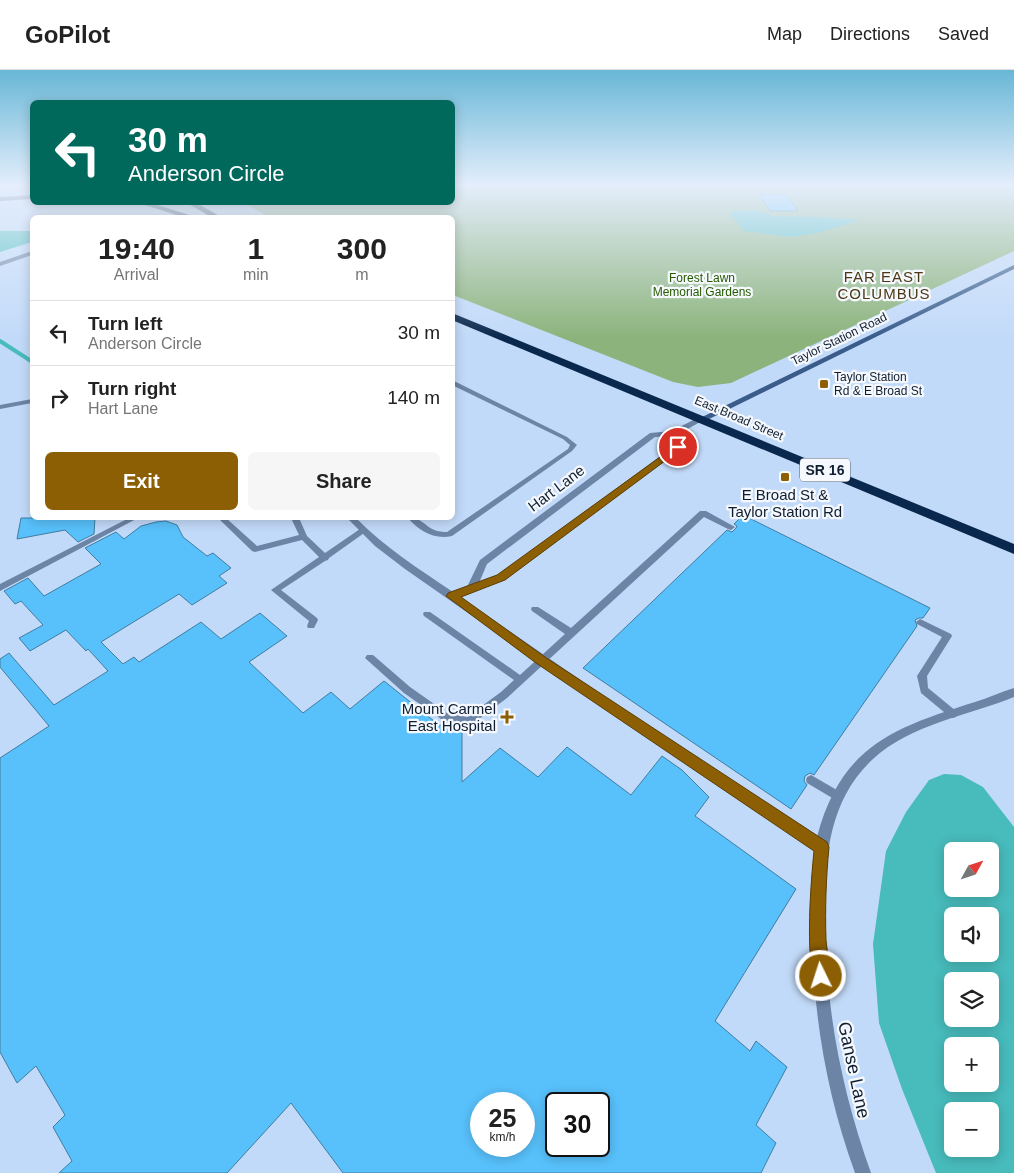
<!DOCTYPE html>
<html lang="en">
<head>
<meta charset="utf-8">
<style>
  body { margin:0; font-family:Helvetica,sans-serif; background:#f6f6f6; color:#222; height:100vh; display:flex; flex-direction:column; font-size:19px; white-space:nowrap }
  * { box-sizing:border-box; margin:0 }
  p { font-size:16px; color:#767676 }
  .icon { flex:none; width:28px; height:28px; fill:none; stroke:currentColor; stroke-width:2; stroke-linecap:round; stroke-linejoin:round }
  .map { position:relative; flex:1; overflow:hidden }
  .sheet { position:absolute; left:30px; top:145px; width:425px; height:305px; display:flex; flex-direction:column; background:#fff; border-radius:8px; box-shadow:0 2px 12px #0003 }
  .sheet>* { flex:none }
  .guide { position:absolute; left:30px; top:30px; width:425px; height:105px; border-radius:8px; box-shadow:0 2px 12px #0003; background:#00695c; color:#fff; overflow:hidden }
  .needle { width:32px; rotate:50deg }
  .fabs { position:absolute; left:944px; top:772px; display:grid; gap:10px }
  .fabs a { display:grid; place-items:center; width:55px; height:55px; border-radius:8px; background:#fff; box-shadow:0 2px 12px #0003; font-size:25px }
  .speed { position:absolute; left:470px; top:1022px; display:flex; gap:10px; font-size:25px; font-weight:700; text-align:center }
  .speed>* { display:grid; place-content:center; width:65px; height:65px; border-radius:50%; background:#fff; box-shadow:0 2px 12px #0003; line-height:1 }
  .speed small { font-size:12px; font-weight:400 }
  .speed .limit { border:2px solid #111; border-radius:8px; background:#fff; color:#111 }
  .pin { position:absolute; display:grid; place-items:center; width:42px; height:42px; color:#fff; margin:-21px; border:2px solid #fff; border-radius:50%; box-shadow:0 1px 5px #0007 }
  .me { position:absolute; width:55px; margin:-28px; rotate:356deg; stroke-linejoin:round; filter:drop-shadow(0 0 4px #0008) }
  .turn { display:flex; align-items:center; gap:18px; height:105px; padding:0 15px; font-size:22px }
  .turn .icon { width:65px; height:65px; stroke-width:2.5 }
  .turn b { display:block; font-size:35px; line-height:42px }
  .eta { display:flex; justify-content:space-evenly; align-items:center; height:85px; text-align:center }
  .eta b { font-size:30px; font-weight:600; line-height:35px }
  .action { display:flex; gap:10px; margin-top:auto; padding:10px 15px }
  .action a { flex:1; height:58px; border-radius:8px; background:#8c5f04; color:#fff; font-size:20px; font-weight:600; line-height:58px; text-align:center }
  .action a+a { background:#f6f6f6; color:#222 }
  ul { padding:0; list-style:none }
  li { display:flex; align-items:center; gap:15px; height:65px; padding:0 15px; border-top:1px solid #e0e0e0 }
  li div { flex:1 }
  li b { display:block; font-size:19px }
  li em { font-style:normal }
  header { display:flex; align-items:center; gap:30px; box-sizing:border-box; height:70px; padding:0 25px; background:#fff; border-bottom:1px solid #e0e0e0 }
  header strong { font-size:24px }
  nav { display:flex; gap:28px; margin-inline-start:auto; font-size:18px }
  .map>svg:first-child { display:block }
  .green { fill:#8cb37b }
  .water { fill:#48bbbc; fill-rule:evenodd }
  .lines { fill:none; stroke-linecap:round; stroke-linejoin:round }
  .stream { stroke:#48bbbc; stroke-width:4 }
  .building { fill:#58c1fb; stroke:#407da0; fill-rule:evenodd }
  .lane { fill:#6c84a5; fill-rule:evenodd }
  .street { fill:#6c84a5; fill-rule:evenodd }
  .secondary { fill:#395c8b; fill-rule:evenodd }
  .highway { fill:#0a284d; fill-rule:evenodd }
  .route { fill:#8c5f04; stroke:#5b3e03 }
  .poi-dot { fill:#8c5f04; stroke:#f5f9fe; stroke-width:2 }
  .labels { text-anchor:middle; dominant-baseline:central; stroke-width:4.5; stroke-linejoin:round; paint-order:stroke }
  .far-park-label { font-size:12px; fill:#275a00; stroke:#f5f9fe }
  .far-street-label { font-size:12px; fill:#101e31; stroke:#f5f9fe }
  .far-poi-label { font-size:12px; fill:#101e31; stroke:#f5f9fe; text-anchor:start }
  .shield { fill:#f5f9fe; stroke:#55606e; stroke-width:1 }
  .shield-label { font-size:14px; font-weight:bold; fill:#101e31 }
  .far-quarter-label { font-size:15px; letter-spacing:1px; fill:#4d3713; stroke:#f5f9fe }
  .street-label { font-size:15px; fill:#101e31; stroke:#f5f9fe }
  .poi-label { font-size:15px; fill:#101e31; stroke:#f5f9fe }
  .near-street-label { font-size:18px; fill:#101e31; stroke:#f5f9fe }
</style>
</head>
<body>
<header>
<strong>GoPilot</strong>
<nav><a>Map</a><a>Directions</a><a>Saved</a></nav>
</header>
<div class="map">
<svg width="1014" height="1103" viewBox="0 0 1014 1103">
  <rect width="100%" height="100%" fill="#c2daf9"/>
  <path class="green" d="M 453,114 L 1014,114 L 1014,181 L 731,313 L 698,317 L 673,312 L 453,225 L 452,148 L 268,147 L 245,133 L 452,132 Z"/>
  <path class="water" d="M 753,140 L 775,146 L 820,147 L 861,150 L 817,163 L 792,167 L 744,161 L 729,142 Z
    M 0,161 L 32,161 L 32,172 L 0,182 Z
    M 944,704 L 961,705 L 983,717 L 1014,757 L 1014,1103 L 936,1103 L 902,1019 L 879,953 L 873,874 L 886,781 L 906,742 L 929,710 ZM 952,781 L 990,781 L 990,819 L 952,819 ZM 952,846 L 990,846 L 990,884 L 952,884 ZM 952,911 L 990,911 L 990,949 L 952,949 ZM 952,976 L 990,976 L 990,1014 L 952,1014 ZM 952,1041 L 990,1041 L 990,1079 L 952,1079 Z"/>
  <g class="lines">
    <path class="stream" d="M 0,271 L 31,291"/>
  </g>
  <path class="building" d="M 759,124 L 786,124 L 798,141 L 770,141 Z
    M 743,445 L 930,538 L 923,548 L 919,548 L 915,550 L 917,556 L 814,705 L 810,703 L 805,706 L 804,711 L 807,715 L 791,739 L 583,598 L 727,460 L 732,462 L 736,458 L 737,456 L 734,454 Z
    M 21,448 L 95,448 L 94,464 L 78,472 L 65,460 L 17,469 Z
    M 166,451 L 177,455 L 183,467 L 207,486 L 213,483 L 231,498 L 219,506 L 227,513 L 192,535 L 179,524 L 101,572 L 123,594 L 134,587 L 139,592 L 201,552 L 221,569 L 260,543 L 287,566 L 249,592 L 303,643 L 331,622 L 350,639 L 384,611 L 439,655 L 462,656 L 462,712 L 500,678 L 538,707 L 567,677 L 631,725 L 662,686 L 682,700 L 709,727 L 695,746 L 796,819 L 715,951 L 750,981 L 756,971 L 787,997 L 756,1055 L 776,1073 L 761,1103 L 343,1103 L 291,1033 L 227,1103 L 59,1103 L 72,1091 L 53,1057 L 65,1045 L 36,996 L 17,1013 L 0,982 L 0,688 L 49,656 L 0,597 L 0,589 L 9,583 L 54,635 L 108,601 L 88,579 L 86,581 L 66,560 L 30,581 L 19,568 L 43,555 L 21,531 L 15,534 L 4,521 L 28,508 L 44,526 L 101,494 L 85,478 L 116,462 L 124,469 L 141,456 L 156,452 ZM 481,1034 L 524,1034 L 524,1076 L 481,1076 ZM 556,1034 L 599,1034 L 599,1076 L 556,1076 Z"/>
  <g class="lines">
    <path class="lane" d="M 452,310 L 567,367 L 577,375 L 572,381 L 452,466 C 434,470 419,461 408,448 C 424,446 426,463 447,462 L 568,379 L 570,375 L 563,369 L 452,315 Z
      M 32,329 L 32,333 L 0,339 L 0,335 Z
      M 700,441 L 706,441 L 735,457 L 731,460 L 728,459 L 704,447 L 507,628 L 471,655 L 468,656 L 441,649 L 404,623 L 365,588 L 367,585 L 373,585 L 410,617 L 447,643 L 467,647 L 501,622 L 514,610 L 424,546 L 423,544 L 424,542 L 430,542 L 520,605 L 565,564 L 532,541 L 531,539 L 532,537 L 538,537 L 571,558 Z
      M 129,448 L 138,448 L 0,521 L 0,514 Z
      M 218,448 L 226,448 L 257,476 L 299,465 L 291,448 L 299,448 L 307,466 L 325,483 L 360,459 L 366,459 L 367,461 L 329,488 L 328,490 L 325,491 L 281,520 L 317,548 L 318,550 L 314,558 L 308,558 L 307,556 L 309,551 L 271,520 L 319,487 L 302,470 L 255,482 L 252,481 Z
      M 920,549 L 951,564 L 952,566 L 927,606 L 928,618 L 956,641 L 958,644 L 956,647 L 953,648 L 950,647 L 921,623 L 917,606 L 942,567 L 917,554 L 916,552 Z
      M 811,705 L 842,723 L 843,726 L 842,729 L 838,731 L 834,729 L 807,713 L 806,710 L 807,707 Z"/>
    <path class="street" d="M 32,181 L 32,185 L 0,196 L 0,192 Z
      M 699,347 L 702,347 L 706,349 L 678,364 L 682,377 L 681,379 L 504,510 L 460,527 L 605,627 L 817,767 C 841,676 893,658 975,632 C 988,628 1001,622 1014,618 L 1014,627 C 967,646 911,654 873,689 C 826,732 824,796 825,855 C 826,941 842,1022 871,1103 L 855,1103 C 827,1025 814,950 812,868 C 811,839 810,809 815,780 L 597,633 L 405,499 L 375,476 L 347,448 L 356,448 C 384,477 419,499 453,522 L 467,517 L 480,490 L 650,363 L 672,361 ZM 671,366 L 674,376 L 498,506 L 479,513 L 487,494 L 655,367 Z"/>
    <path class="secondary" d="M 1014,195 L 1014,199 L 705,351 L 702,351 L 698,349 Z"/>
    <path class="highway" d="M 32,125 L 32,129 L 0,131 L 0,127 Z
      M 135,132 L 148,132 L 199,148 L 186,148 Z
      M 185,132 L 195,132 L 223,148 L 213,148 Z
      M 452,243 L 1014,474 L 1014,484 L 452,250 Z"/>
  </g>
  <linearGradient id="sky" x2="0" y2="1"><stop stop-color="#68b7d6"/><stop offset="0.43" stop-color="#e4eefc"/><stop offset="1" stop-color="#e4eefc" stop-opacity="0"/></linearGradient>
  <rect width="1014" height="268" fill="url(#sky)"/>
  <path class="route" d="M 678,374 L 681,375 L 681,379 L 505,510 L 461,527 L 545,587 L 827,772 L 829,777 C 826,808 825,839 826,870 C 827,883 832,899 827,912 L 821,914 L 815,912 C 805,886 811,810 814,781 L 536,593 L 446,526 L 448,523 L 497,505 Z"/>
  <g class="poi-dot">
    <rect x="819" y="309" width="10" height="10" rx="2.5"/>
    <rect x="780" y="402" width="10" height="10" rx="2.5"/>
    <path d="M504.5 639.5h5v5h5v5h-5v5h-5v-5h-5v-5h5z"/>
  </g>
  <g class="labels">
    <g class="far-park-label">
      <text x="702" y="208">Forest Lawn<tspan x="702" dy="14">Memorial Gardens</tspan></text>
    </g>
    <g class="far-street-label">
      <text transform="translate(839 269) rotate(-26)">Taylor Station Road</text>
      <text transform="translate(739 348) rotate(23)">East Broad Street</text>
    </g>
    <g class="far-poi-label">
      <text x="834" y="307">Taylor Station<tspan x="834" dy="14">Rd &amp; E Broad St</tspan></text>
    </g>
    <rect class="shield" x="800" y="388.5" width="50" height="23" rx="4"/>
    <g class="shield-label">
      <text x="825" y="400">SR 16</text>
    </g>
    <g class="far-quarter-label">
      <text x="884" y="206">FAR EAST<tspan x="884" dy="17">COLUMBUS</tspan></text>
    </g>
    <g class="street-label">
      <text transform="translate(556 418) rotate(-37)">Hart Lane</text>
    </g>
    <g class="poi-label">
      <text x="785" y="424">E Broad St &amp;<tspan x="785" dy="17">Taylor Station Rd</tspan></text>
      <text x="496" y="638" text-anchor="end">Mount Carmel<tspan x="496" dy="17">East Hospital</tspan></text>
    </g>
    <g class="near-street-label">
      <text transform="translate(854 1000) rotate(78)">Ganse Lane</text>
    </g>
  </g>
</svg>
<div class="fabs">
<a><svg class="needle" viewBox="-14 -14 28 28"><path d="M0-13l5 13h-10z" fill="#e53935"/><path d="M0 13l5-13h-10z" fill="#767676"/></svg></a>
<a><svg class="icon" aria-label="sound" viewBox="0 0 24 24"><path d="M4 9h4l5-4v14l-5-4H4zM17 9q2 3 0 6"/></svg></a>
<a><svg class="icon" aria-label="layers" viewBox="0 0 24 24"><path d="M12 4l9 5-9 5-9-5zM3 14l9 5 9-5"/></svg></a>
<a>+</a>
<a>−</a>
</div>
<div class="speed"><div>25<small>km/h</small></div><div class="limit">30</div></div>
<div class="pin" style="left:678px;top:377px;background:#d93025"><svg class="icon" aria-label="arrive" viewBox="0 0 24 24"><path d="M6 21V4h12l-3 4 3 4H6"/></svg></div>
<svg class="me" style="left:821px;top:906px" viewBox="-20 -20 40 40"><circle r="17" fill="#8c5f04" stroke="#fff" stroke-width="3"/><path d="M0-11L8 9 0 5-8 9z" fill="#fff"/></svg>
<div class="guide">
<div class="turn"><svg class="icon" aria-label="left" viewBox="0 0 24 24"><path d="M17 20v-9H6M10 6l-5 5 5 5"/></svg><div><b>30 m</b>Anderson Circle</div></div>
</div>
<section class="sheet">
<div class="eta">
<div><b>19:40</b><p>Arrival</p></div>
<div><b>1</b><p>min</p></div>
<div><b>300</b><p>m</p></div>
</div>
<ul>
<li><svg class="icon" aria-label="left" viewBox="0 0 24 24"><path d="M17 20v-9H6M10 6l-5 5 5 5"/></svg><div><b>Turn left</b><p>Anderson Circle</p></div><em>30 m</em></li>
<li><svg class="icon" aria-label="right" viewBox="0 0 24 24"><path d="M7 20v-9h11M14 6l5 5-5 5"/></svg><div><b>Turn right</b><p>Hart Lane</p></div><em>140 m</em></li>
</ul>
<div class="action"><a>Exit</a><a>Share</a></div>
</section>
</div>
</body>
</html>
